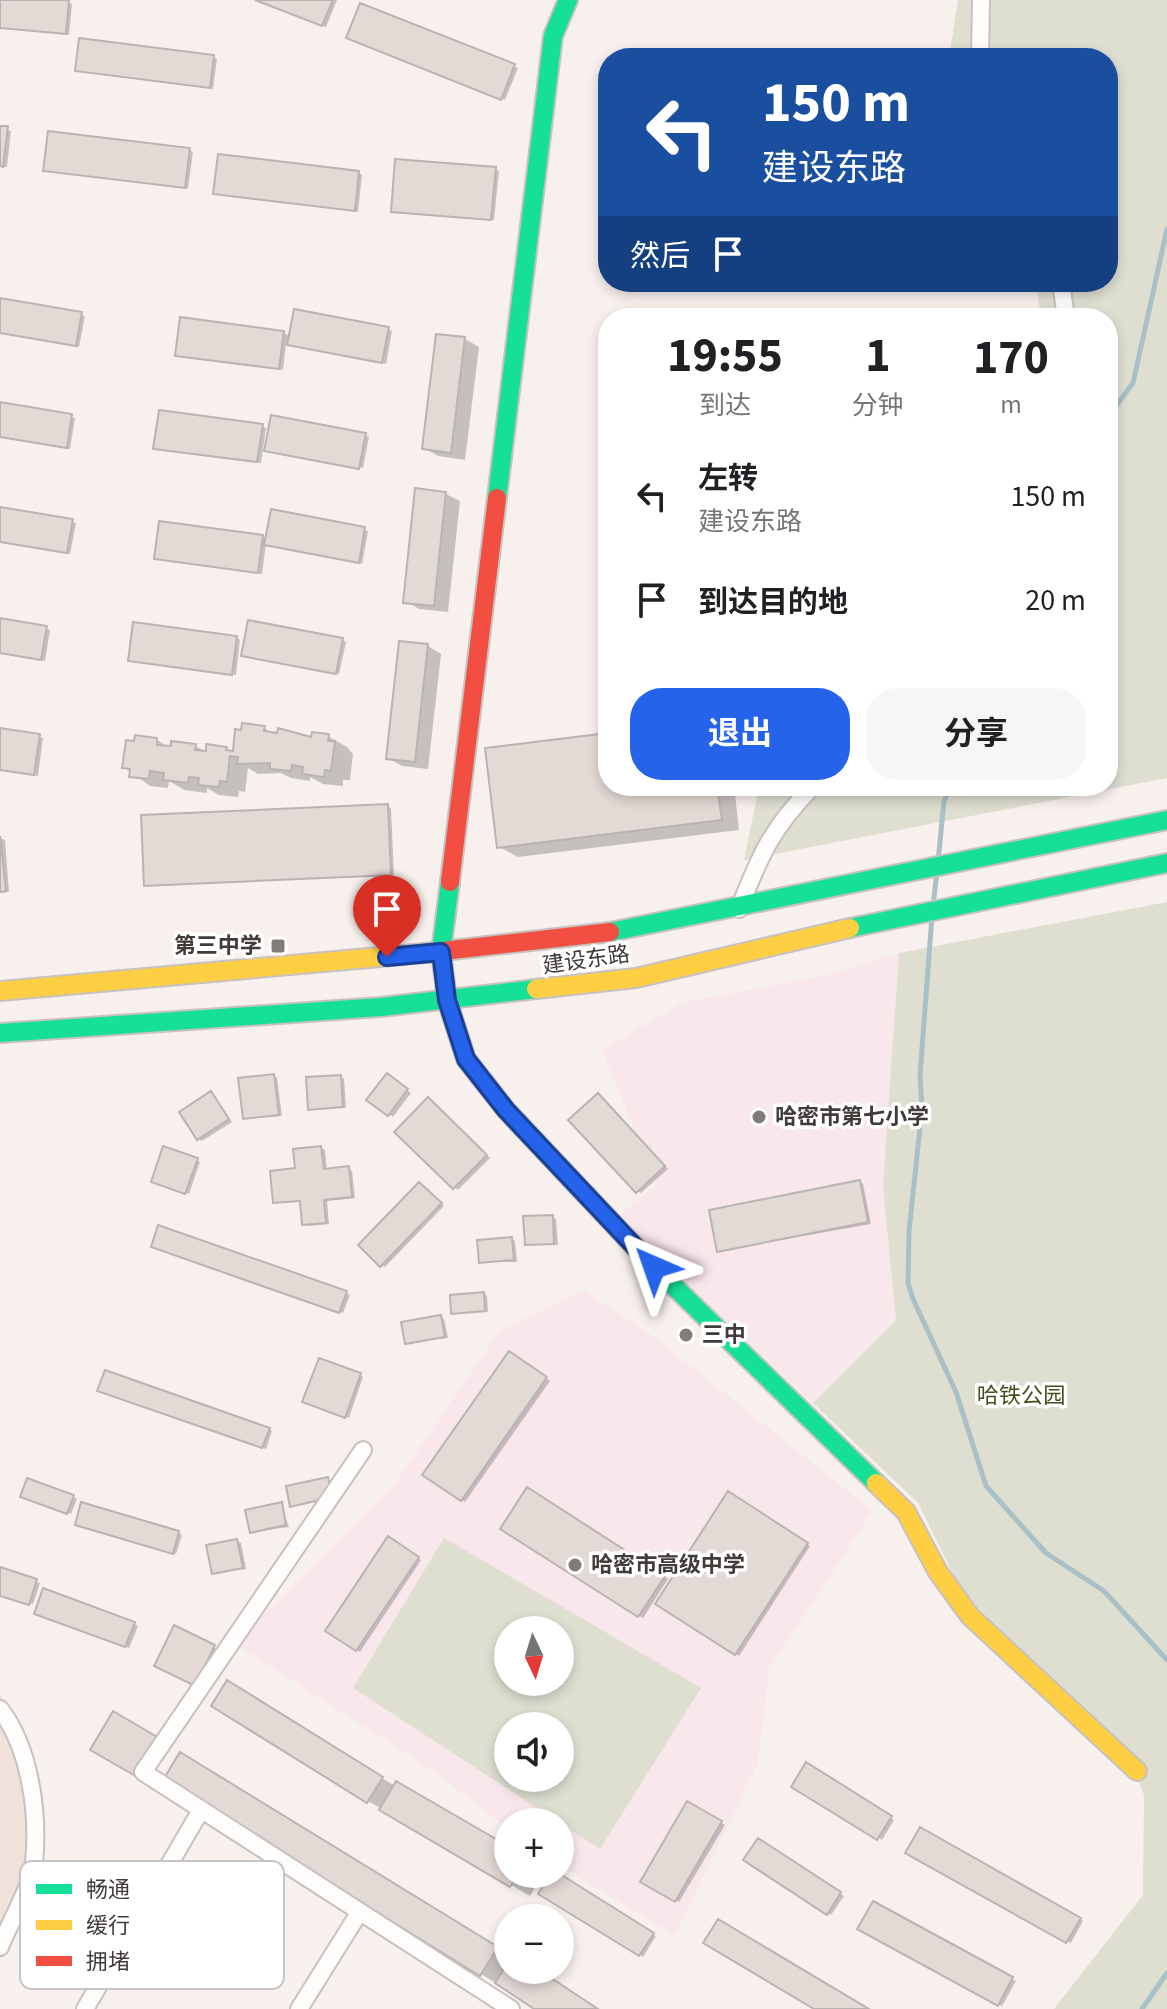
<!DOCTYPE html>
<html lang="zh">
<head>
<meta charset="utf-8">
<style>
  body { margin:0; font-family:"Source Sans 3","Noto Sans SC",sans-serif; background:#f6f6f6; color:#202124; height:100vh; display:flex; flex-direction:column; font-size:30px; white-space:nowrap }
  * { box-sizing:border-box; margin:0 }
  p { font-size:26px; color:#757577 }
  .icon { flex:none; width:44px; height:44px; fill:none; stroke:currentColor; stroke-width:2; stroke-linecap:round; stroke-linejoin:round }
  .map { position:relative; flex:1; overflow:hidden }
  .drawer { position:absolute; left:598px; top:308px; width:520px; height:488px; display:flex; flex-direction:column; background:#fff; border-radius:32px; box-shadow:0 4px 12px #0003 }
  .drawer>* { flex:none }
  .banner { position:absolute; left:598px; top:48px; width:520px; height:244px; border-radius:32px; box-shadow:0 4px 12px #0003; background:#1a4fa0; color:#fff; overflow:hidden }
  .needle { width:52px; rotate:176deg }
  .fabs { position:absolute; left:494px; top:1616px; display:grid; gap:16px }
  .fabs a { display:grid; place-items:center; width:80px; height:80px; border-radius:50%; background:#fff; box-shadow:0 4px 12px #0003; font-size:40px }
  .pin { position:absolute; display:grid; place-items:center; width:68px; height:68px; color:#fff; margin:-82px -34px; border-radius:50% 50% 50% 0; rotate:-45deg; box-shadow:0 0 8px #0007 }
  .pin .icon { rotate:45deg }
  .me { position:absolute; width:88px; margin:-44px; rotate:317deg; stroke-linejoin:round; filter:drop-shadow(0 0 6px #0008) }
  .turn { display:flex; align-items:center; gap:28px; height:168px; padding:0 32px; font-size:36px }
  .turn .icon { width:104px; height:104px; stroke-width:2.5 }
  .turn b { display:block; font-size:56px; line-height:68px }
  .then { display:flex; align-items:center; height:76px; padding:0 32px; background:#0003; gap:16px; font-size:30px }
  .eta { display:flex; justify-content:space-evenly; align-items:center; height:136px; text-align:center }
  .eta b { font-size:48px; font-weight:700; line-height:56px }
  .cta { display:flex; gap:16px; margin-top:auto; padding:16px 32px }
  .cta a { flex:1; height:92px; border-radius:32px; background:#2563eb; color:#fff; font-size:32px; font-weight:700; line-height:92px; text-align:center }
  .cta a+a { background:#f6f6f6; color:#202124 }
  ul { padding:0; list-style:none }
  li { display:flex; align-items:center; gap:24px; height:104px; padding:0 32px }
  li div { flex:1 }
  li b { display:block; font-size:30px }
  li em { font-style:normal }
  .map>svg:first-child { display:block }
  .built { fill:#f0e1db }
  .education { fill:#f8e7eb; fill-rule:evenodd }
  .green { fill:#deded1; fill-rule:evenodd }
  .shadow { fill:#0003 }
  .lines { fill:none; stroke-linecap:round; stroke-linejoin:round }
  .stream { stroke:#a8c0c6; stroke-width:5 }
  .building { fill:#e3d9d5; stroke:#b9b4b1; stroke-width:2 }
  .street-casing { stroke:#c7c1bf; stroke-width:20 }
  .fast-casing { stroke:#c7c1bf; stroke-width:22 }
  .slow-casing { stroke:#c7c1bf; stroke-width:22 }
  .jam-casing { stroke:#c7c1bf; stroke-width:22 }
  .street { stroke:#fefdfc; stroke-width:16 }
  .fast { stroke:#16e098; stroke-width:18 }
  .slow { stroke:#ffcf43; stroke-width:18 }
  .jam { stroke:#f24e42; stroke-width:18 }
  .route-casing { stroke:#184099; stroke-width:20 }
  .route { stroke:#2563eb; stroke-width:14 }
  .poi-dot { fill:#817b79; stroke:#fff; stroke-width:3 }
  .labels { text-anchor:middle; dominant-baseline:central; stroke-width:7; stroke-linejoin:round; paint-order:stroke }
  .poi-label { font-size:22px; font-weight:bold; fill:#413c3a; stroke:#fff; text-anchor:start }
  .street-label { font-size:22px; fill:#413c3a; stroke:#fff }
  .park-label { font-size:22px; fill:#43501e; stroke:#fff }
  .key { fill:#fff; stroke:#c6c4c4; stroke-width:2 }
  .key-label { font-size:22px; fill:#413c3a }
</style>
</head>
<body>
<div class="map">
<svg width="1167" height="2009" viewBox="0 0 1167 2009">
  <rect width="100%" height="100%" fill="#f8f0ed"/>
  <path class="built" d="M 0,1695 L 23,1727 L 43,1796 L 39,1864 L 0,1960 Z"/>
  <path class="education" d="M 899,953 L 883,1186 L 896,1320 L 813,1403 L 616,1217 L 657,1184 L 602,1050 L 681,1003 L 822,976 Z
    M 585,1291 L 649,1333 L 873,1511 L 769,1669 L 758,1763 L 675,1936 L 560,1865 L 560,1822 L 508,1822 L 508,1828 L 429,1768 L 238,1646 L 258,1620 L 395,1484 L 500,1330 ZM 508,1630 L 560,1630 L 560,1682 L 508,1682 ZM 508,1726 L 560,1726 L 560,1778 L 508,1778 Z"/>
  <path class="green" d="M 958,0 L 1167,0 L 1167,778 L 744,860 L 759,786 L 1108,786 L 1108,318 L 1041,318 L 1036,282 L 1108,282 L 1108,58 L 949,58 Z
    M 1167,902 L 1167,2009 L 1054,2009 L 1143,1895 L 1144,1795 L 1126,1746 L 978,1608 L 954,1576 L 918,1503 L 813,1403 L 896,1320 L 883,1186 L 899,953 Z
    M 444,1538 L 701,1688 L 600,1849 L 353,1688 ZM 508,1630 L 560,1630 L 560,1682 L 508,1682 ZM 508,1726 L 560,1726 L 560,1778 L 508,1778 Z"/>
  <path class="shadow" d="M 0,0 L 68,2 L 72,4 L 69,35 L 0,28 Z
    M 259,0 L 337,0 L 326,27 Z
    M 362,5 L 518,68 L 505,100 L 352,39 Z
    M 214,57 L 217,59 L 213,89 L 80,72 Z
    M 0,128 L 11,131 L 7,167 L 0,167 Z
    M 189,150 L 193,152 L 188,189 L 46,170 Z
    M 495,169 L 499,171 L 494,220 L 393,210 Z
    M 359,173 L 362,175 L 358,212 L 215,193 Z
    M 0,300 L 85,316 L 79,347 L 0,333 Z
    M 388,329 L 392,331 L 386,364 L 286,343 L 283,370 L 181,357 L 284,333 L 291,337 Z
    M 438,336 L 465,339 L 479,347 L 465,460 L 438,456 L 424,448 Z
    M 0,404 L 75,418 L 70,449 L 0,437 Z
    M 262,426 L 266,428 L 261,463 L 156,448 Z
    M 365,435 L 369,437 L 363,468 L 269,450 Z
    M 446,494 L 460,501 L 448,612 L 419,609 L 405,601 Z
    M 0,509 L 76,523 L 70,554 L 0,542 Z
    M 272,512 L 368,531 L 362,564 L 266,544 L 262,574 L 156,558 L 263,537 L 267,539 Z
    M 0,620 L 50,630 L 45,661 L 0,653 Z
    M 237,638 L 240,640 L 236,675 L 130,660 Z
    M 342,640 L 346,642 L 339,674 L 247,657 Z
    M 428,646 L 441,654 L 428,769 L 402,766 L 388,758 Z
    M 264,728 L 276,735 L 313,739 L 328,736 L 347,747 L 353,754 L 350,780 L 343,780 L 343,786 L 323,784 L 310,777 L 310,781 L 291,778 L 281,773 L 258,774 L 248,768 L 245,792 L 239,791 L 238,797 L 219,795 L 207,788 L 207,793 L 184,790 L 169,781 L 168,788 L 150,786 L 124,767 L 157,740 L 172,749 L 195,746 L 208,753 L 226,749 L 234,753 Z
    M 0,730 L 43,738 L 38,776 L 0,770 Z
    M 608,735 L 608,786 L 734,786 L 739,830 L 518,857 L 499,847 Z
    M 387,806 L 391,808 L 394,876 L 146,885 Z
    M 0,838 L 5,840 L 9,892 L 0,893 Z
    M 274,1076 L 277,1078 L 282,1116 L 245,1118 Z
    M 341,1077 L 344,1079 L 346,1108 L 310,1108 Z
    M 391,1078 L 411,1093 L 393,1117 L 369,1100 Z
    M 211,1093 L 232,1122 L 202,1141 L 198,1139 Z
    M 598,1095 L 668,1169 L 641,1193 L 637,1191 Z
    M 432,1102 L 490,1158 L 458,1190 L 397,1132 Z
    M 321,1148 L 325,1150 L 327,1171 L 352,1171 L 355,1198 L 327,1201 L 329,1224 L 308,1226 L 304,1224 L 302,1202 L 275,1202 L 297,1170 Z
    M 197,1160 L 200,1162 L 189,1194 L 157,1183 Z
    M 860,1182 L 863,1184 L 871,1224 L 719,1251 Z
    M 423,1186 L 444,1206 L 385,1267 L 381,1265 Z
    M 552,1217 L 556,1219 L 558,1245 L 527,1244 Z
    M 511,1239 L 515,1241 L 517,1262 L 481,1262 Z
    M 157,1248 L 346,1293 L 350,1295 L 343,1313 Z
    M 484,1294 L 487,1296 L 488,1312 L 453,1313 Z
    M 441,1317 L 444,1319 L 448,1338 L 407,1342 Z
    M 510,1353 L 550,1381 L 465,1502 L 425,1475 Z
    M 360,1375 L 363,1377 L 349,1418 L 308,1404 Z
    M 103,1392 L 269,1429 L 272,1431 L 266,1449 Z
    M 327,1479 L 335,1499 L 292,1505 Z
    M 527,1490 L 668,1579 L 643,1618 L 503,1529 Z
    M 729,1494 L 810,1546 L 739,1656 L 658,1603 Z
    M 73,1497 L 77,1499 L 71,1514 L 26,1498 Z
    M 83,1504 L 179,1533 L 182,1535 L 176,1554 L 81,1526 Z
    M 281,1505 L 289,1527 L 252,1532 Z
    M 389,1539 L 421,1560 L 360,1652 L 328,1631 Z
    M 237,1541 L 241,1543 L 246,1569 L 214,1573 Z
    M 0,1569 L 40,1583 L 33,1604 L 0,1594 Z
    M 40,1616 L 134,1624 L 138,1626 L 129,1648 Z
    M 175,1628 L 217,1649 L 199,1686 Z
    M 246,1693 L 395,1786 L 508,1848 L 508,1874 L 543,1874 L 530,1896 L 368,1801 Z
    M 200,1765 L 508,1955 L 508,1970 L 538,1970 L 597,2009 L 538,2009 L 481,1974 Z
    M 806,1765 L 894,1820 L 882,1840 L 794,1786 Z
    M 688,1803 L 725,1825 L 679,1902 L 643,1881 Z
    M 921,1830 L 1083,1921 L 1071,1943 L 908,1852 Z
    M 759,1841 L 844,1896 L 831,1915 L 746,1860 Z
    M 553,1874 L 656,1936 L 643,1957 L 541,1893 Z
    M 874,1903 L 1016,1981 L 1002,2006 L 860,1929 Z"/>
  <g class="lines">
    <path class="stream" d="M 1108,417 L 1133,383 L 1167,229
      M 938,862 L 944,801 L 952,786
      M 933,906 L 937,872
      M 932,916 L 920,1075 L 922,1109 L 909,1231 L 908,1283 L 913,1299 L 956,1392 L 986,1486 L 1046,1553 L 1104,1591 L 1167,1660
      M 1142,2009 L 1167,1973"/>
  </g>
  <path class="building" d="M 0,0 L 69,0 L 66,34 L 0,28 Z
    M 255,0 L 333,0 L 322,26 Z
    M 360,3 L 515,64 L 501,100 L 346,38 Z
    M 79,38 L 214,55 L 210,88 L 75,71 Z
    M 0,126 L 8,126 L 3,167 L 0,166 Z
    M 48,131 L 190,148 L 185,188 L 43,171 Z
    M 218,154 L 359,171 L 355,211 L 213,194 Z
    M 395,159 L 496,167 L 491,220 L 391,212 Z
    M 0,298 L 82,312 L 76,346 L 0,333 Z
    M 294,309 L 389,327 L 382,363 L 287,345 Z
    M 180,317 L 284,331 L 279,369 L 175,356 Z
    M 436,334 L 465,337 L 451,453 L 422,449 Z
    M 0,402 L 72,414 L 67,448 L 0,437 Z
    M 159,410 L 263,424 L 257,462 L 153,449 Z
    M 271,415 L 366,433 L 359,469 L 264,451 Z
    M 415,488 L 446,492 L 434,606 L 403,603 Z
    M 0,507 L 73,519 L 67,553 L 0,542 Z
    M 271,509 L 365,527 L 359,563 L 264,545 Z
    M 159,521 L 263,535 L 258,573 L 154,559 Z
    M 0,618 L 47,626 L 41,660 L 0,653 Z
    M 248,620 L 343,638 L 336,674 L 241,656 Z
    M 133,622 L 237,636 L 232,675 L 128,661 Z
    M 399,641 L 428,644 L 415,762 L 386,759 Z
    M 242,723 L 265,726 L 264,731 L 277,733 L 278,728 L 311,737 L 312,732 L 329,734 L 328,741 L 335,741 L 331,771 L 325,770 L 324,777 L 302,774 L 303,767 L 292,765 L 291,771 L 270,769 L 270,763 L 237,764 L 238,757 L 230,756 L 227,782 L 220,781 L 219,787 L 198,785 L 199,778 L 189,777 L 188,783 L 163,780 L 164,773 L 150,771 L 149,779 L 129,777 L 130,769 L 122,768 L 126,740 L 134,741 L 135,735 L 157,738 L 157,745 L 171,746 L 171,741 L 196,744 L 195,750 L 206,751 L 206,744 L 227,747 L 226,750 L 233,751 L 235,729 L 241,730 Z
    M 0,728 L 40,734 L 34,775 L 0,770 Z
    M 608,733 L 608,786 L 717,786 L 722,820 L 497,848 L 485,748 Z
    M 388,804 L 391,875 L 144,886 L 141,815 Z
    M 0,836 L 6,891 L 0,892 Z
    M 387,1073 L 408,1089 L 388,1116 L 366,1100 Z
    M 274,1074 L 279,1115 L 243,1119 L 238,1078 Z
    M 341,1075 L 343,1107 L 308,1110 L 306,1077 Z
    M 211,1091 L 229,1119 L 197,1140 L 179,1112 Z
    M 598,1093 L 665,1166 L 636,1193 L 568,1120 Z
    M 428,1097 L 487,1155 L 453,1189 L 394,1132 Z
    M 163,1146 L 198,1158 L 185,1194 L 151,1182 Z
    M 321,1146 L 324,1169 L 349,1166 L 352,1197 L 324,1200 L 326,1223 L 302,1225 L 300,1201 L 273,1203 L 270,1171 L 295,1168 L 293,1149 Z
    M 860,1180 L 868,1222 L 717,1252 L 709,1210 Z
    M 419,1182 L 442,1203 L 380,1267 L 358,1245 Z
    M 553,1215 L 554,1244 L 525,1245 L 523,1216 Z
    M 158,1225 L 347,1291 L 339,1313 L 151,1247 Z
    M 512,1237 L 514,1260 L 479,1263 L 477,1240 Z
    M 484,1292 L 485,1311 L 451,1314 L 450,1295 Z
    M 441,1315 L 445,1337 L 405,1344 L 401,1322 Z
    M 509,1351 L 547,1377 L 461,1501 L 422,1475 Z
    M 319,1358 L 361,1373 L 345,1418 L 302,1402 Z
    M 105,1370 L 270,1428 L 262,1448 L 97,1391 Z
    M 328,1477 L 332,1497 L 290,1507 L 286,1486 Z
    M 27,1478 L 74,1495 L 67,1514 L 20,1497 Z
    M 527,1487 L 665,1576 L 638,1617 L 500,1529 Z
    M 728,1491 L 808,1543 L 735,1655 L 655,1604 Z
    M 81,1502 L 179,1531 L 173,1554 L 75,1525 Z
    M 282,1502 L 286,1525 L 250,1533 L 245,1510 Z
    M 388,1536 L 419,1557 L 356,1651 L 325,1631 Z
    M 237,1539 L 243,1568 L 212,1574 L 206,1545 Z
    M 0,1567 L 37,1579 L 29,1605 L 0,1596 Z
    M 43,1588 L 135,1622 L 125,1647 L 34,1614 Z
    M 174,1625 L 215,1645 L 195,1686 L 154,1666 Z
    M 227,1680 L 383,1777 L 367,1803 L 211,1706 Z
    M 113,1711 L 164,1741 L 141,1779 L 90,1750 Z
    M 180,1752 L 498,1947 L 480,1976 L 163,1780 Z
    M 806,1762 L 892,1816 L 877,1840 L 791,1787 Z
    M 396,1781 L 508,1846 L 508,1874 L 518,1874 L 510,1887 L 379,1810 Z
    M 687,1801 L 722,1821 L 675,1902 L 640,1882 Z
    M 920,1827 L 1081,1918 L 1066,1943 L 905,1853 Z
    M 758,1838 L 841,1892 L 827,1915 L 743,1860 Z
    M 550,1874 L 560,1874 L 654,1933 L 639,1956 L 538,1894 Z
    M 873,1901 L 1013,1977 L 998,2006 L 857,1929 Z
    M 718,1919 L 869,2009 L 814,2009 L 703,1943 Z
    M 508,1963 L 508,1970 L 539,1970 L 598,2009 L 534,2009 L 495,1983 Z"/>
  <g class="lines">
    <g class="street-casing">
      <path id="street" d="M 980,58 L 981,0
        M 1061,282 L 1066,318
        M 739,909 C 760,855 772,828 813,786
        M 363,1450 L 143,1772 L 511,2009
        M 0,1709 C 30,1748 39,1813 34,1862 C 32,1885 9,1924 0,1947
        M 85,2009 L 201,1810
        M 299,2009 L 359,1913"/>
    </g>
    <g class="fast-casing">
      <path id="fast" d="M 497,498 L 553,36 L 568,0
        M 450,882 L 441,952 L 447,1000 L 466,1059 L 506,1110 L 654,1267 L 876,1483
        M 850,928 L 1167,863
        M 610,932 L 1167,820
        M 0,1033 L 381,1007 L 536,989"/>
    </g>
    <g class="slow-casing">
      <path id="slow" d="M 536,989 L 636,978 L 850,928
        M 0,991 L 425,953
        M 876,1483 L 906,1512 L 938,1572 L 970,1616 L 1137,1771"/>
    </g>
    <g class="jam-casing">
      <path id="jam" d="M 450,882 L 497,498
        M 425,953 L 610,932"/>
    </g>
    <use href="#street" class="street"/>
    <use href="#fast" class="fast"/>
    <use href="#slow" class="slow"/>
    <use href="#jam" class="jam"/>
  </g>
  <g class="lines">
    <g class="route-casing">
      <path id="route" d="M 387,957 L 441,952 L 447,1000 L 466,1059 L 506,1110 L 654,1267"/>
    </g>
    <use href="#route" class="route"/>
  </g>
  <g class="poi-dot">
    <rect x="270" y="938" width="16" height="16" rx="4"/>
    <circle cx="759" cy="1117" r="8"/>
    <circle cx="686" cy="1335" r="8"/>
    <circle cx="575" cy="1565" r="8"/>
  </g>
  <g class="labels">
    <g class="poi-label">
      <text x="262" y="946" text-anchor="end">第三中学</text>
      <text x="775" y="1117">哈密市第七小学</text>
      <text x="702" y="1335">三中</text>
      <text x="591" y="1565">哈密市高级中学</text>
    </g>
    <g class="street-label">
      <text transform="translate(586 960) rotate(-8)">建设东路</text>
    </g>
    <g class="park-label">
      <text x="1021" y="1396">哈铁公园</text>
    </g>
  </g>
  <rect x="20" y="1861" width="264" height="128" rx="12" class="key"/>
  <rect x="36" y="1884" width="36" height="10" fill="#16e098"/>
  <rect x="36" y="1920" width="36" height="10" fill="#ffcf43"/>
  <rect x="36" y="1956" width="36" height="10" fill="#f24e42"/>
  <g class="key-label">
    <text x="86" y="1897">畅通</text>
    <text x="86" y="1933">缓行</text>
    <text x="86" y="1969">拥堵</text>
  </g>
</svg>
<div class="fabs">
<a><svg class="needle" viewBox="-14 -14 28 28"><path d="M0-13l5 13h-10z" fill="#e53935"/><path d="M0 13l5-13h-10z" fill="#757577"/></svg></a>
<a><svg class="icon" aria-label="sound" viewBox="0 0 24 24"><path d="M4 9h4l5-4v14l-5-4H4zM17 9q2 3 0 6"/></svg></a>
<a>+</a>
<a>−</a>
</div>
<div class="pin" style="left:387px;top:957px;background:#d93025"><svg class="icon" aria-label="arrive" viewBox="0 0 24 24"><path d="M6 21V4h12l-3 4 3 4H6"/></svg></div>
<svg class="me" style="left:654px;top:1267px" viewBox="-20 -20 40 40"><path d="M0-17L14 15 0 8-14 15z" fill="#2563eb" stroke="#fff" stroke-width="4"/></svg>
<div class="banner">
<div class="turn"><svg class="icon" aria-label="left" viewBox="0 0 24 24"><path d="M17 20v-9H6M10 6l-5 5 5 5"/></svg><div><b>150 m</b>建设东路</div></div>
<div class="then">然后<svg class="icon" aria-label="arrive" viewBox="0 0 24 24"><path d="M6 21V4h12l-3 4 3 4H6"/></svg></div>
</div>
<section class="drawer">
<div class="eta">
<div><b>19:55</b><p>到达</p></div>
<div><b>1</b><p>分钟</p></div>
<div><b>170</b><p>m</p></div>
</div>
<ul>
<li><svg class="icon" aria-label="left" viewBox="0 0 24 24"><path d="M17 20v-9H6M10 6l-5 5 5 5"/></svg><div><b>左转</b><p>建设东路</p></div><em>150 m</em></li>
<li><svg class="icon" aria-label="arrive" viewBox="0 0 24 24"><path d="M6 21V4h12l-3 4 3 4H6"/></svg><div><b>到达目的地</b></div><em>20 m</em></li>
</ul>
<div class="cta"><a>退出</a><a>分享</a></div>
</section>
</div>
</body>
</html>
